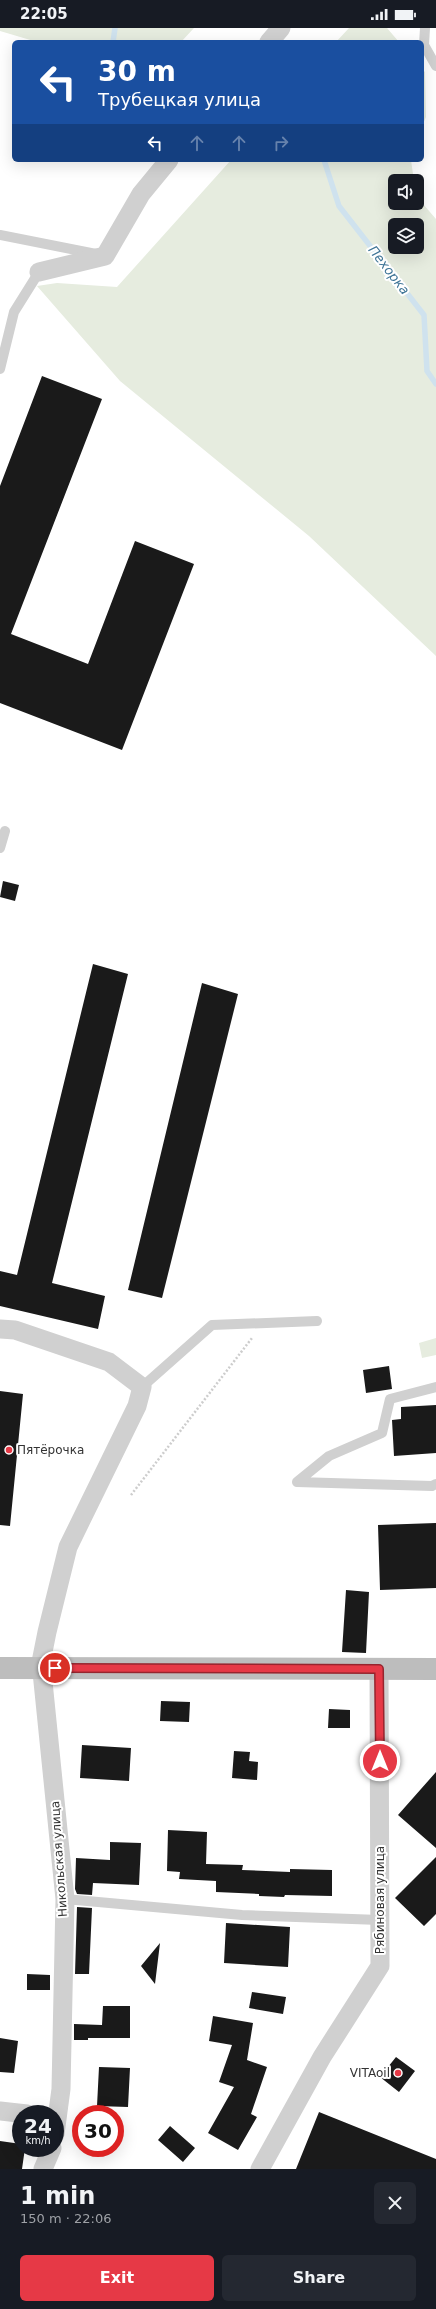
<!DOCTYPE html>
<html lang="en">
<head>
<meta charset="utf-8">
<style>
  body { margin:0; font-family:"DejaVu Sans",sans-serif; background:#242831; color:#f1f3f6; height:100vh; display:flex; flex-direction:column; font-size:15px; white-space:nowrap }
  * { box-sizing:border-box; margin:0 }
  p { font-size:13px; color:#9ea1a6 }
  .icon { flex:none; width:22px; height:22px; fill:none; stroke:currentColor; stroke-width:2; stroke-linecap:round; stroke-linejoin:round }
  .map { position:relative; height:2141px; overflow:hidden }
  .side { display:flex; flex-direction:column; background:#171b24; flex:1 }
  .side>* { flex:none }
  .banner { position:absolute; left:12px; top:12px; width:412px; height:122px; border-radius:6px; box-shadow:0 4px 16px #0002; background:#1a4fa0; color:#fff; overflow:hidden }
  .fabs { position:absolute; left:388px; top:146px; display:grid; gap:8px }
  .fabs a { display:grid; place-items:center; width:36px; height:36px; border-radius:6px; background:#171b24; box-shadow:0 4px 16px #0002; font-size:20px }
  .speed { position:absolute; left:12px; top:2077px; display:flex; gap:8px; font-size:20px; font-weight:700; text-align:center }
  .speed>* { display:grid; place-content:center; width:52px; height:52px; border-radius:50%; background:#171b24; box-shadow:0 4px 16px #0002; line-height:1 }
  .speed small { font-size:10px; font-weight:400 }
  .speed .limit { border:6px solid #d22; background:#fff; color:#111 }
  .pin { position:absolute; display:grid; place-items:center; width:34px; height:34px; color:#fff; margin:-17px; border:2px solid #fff; border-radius:50%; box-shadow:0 1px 4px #0007 }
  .me { position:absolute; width:44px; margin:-22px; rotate:0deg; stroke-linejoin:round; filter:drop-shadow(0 0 3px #0008) }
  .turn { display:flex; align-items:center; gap:14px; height:84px; padding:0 20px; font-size:18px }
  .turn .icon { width:52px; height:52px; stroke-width:2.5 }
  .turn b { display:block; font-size:28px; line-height:34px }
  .lanes { display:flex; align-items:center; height:38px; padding:0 20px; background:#0003; justify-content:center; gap:20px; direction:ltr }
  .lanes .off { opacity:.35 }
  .round { display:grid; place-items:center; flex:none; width:42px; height:42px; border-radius:6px; background:#242831 }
  .headline { display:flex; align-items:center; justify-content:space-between; height:68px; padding:0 20px }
  h1 { font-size:24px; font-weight:600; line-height:30px }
  .action { display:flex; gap:8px; margin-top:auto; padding:8px 20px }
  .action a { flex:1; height:46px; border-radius:6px; background:#e63946; color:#fff; font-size:16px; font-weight:600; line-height:46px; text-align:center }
  .action a+a { background:#242831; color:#f1f3f6 }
  .status { display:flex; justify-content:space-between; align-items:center; height:28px; padding:0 20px; background:#171b24; direction:ltr }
  .status svg { height:11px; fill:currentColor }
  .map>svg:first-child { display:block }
  .green { fill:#e6ecdf; fill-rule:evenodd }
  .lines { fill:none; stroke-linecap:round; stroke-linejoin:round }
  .stream { stroke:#cfe2ee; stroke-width:5.5 }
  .building { fill:#1a1a1a }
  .path { stroke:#cdcdcd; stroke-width:2.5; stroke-dasharray:2 2; stroke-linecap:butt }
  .service { stroke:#d0d0d0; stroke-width:10 }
  .minor { stroke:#d0d0d0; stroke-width:19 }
  .secondary { stroke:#bdbdbd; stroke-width:22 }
  .route-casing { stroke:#96252e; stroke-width:10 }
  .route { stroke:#e63946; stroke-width:7 }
  .poi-dot { fill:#e63946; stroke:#fff; stroke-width:1.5 }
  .labels { text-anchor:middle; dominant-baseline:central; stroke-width:4; stroke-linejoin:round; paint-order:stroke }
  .poi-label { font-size:12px; fill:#333; stroke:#fff; text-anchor:start }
  .street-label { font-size:12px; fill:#333; stroke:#fff }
  .water-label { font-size:13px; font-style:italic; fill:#3f7597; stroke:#fff }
</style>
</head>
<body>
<div class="status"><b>22:05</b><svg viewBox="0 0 49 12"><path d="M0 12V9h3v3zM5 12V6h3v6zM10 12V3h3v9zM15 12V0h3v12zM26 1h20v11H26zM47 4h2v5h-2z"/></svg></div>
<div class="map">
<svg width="436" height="2141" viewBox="0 0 436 2141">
  <rect width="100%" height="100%" fill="#fff"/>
  <path class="green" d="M 0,0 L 194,0 L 181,14 L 37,14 L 0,3 Z
    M 349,0 L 387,0 L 399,14 L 336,14 Z
    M 422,41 L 425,44 L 426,89 L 422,98 Z
    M 231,132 L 411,132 L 414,153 L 395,153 L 395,175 L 417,175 L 417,169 L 436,191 L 436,628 L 309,508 L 120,353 L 37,258 L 57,255 L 117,259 ZM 395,197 L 417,197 L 417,219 L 395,219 Z
    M 436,1310 L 436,1327 L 422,1330 L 419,1315 Z"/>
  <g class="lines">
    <path class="stream" d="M 113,14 L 115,0
      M 324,132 L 339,178 L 424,287 L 427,343 L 436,356"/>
  </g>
  <path class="building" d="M 42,348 L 102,371 L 11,606 L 88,636 L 135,513 L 194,536 L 122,722 L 0,675 L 0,458 Z
    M 3,853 L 19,857 L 15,873 L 0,869 Z
    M 93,936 L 128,946 L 52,1255 L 105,1268 L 98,1301 L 0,1278 L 0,1243 L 17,1247 Z
    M 202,955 L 238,966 L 162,1270 L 128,1262 Z
    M 389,1338 L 392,1361 L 366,1365 L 363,1342 Z
    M 0,1363 L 23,1366 L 10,1498 L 0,1497 Z
    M 436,1377 L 436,1425 L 394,1428 L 392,1392 L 401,1391 L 401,1379 Z
    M 436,1495 L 436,1560 L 380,1562 L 378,1497 Z
    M 346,1562 L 369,1564 L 366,1625 L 342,1624 Z
    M 161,1673 L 190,1674 L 189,1694 L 160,1693 Z
    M 329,1681 L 350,1682 L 350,1700 L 328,1700 Z
    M 82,1717 L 131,1720 L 129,1753 L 80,1750 Z
    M 234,1723 L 250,1724 L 249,1733 L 258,1734 L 257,1752 L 232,1750 Z
    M 436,1744 L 436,1820 L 398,1787 Z
    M 168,1802 L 207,1804 L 206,1836 L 243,1837 L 242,1842 L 290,1844 L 290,1841 L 332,1842 L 332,1868 L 285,1867 L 284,1869 L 259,1868 L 259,1866 L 216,1864 L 216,1853 L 179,1851 L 180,1844 L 167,1843 Z
    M 110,1814 L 141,1815 L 139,1857 L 93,1855 L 92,1867 L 77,1866 L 75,1861 L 76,1830 L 110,1832 Z
    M 436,1829 L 436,1886 L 424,1898 L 395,1870 Z
    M 77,1879 L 92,1880 L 89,1946 L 75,1946 Z
    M 226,1895 L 290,1899 L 288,1939 L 224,1935 Z
    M 160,1915 L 155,1956 L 141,1938 Z
    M 27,1946 L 50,1947 L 50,1962 L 27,1962 Z
    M 252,1964 L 286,1969 L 283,1986 L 249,1980 Z
    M 103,1978 L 130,1978 L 130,2010 L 88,2010 L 88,2012 L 74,2012 L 74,1996 L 102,1997 Z
    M 213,1988 L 253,1995 L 247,2032 L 267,2039 L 251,2086 L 257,2089 L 238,2122 L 208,2105 L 234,2059 L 219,2054 L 232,2017 L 209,2013 Z
    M 0,2010 L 18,2013 L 14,2045 L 0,2044 Z
    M 396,2029 L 415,2043 L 399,2064 L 380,2049 Z
    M 99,2039 L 130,2040 L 128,2079 L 97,2078 Z
    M 319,2084 L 436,2131 L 436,2141 L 296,2141 Z
    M 170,2098 L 195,2120 L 183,2134 L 158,2112 Z
    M 0,2113 L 21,2116 L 21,2120 L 25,2120 L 22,2141 L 0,2141 Z"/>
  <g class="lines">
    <path class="path" d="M 131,1467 L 252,1310"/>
    <path class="service" d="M 425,0 L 424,17 L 436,38
      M 0,207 L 96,226
      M 0,341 L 14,284 L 39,244
      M 0,820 L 5,803
      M 142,1359 L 212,1297 L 317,1293
      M 297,1454 L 329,1428 L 382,1405 L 390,1371 L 436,1359
      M 297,1454 L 432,1458 L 436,1456
      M 65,1871 L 242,1887 L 380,1892"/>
    <path class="minor" d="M 269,14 L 281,0
      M 39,244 L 105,228 L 141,166 L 169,132
      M 0,1301 L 15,1302 L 109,1334 L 142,1359 L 137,1378 L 68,1519 L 47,1604 L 41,1634 L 65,1871 L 61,2061 L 55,2106
      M 0,2083 L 27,2086
      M 43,2141 L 52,2120
      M 260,2141 L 322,2029 L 380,1938 L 379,1641"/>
    <path class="secondary" d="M 0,1640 L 436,1641"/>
  </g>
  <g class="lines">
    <g class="route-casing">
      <path id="route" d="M 55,1640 L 379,1641 L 380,1733"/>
    </g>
    <use href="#route" class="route"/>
  </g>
  <g class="poi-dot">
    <circle cx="9" cy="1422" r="4"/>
    <circle cx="398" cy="2045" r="4"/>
  </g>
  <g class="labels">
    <g class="poi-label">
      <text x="17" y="1422">Пятёрочка</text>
      <text x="390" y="2045" text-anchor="end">VITAoil</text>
    </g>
    <g class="street-label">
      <text transform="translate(59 1831) rotate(-94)">Никольская улица</text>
      <text transform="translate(380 1872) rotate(-90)">Рябиновая улица</text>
    </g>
    <g class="water-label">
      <text transform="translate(389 242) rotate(52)">Пехорка</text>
    </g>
  </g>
</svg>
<div class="fabs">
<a><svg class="icon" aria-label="sound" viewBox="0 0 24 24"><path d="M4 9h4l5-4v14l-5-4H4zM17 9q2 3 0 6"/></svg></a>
<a><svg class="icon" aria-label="layers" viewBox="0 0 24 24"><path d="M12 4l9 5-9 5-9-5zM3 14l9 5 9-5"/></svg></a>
</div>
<div class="speed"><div>24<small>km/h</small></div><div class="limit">30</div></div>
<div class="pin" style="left:55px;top:1640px;background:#d93025"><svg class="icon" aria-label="arrive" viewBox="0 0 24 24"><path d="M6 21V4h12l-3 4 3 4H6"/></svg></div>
<svg class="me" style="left:380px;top:1733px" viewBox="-20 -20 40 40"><circle r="17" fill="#e63946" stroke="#fff" stroke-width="3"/><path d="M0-11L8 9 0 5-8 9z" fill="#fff"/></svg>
<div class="banner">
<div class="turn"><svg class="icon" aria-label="left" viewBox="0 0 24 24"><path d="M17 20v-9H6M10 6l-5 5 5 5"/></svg><div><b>30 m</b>Трубецкая улица</div></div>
<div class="lanes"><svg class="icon" aria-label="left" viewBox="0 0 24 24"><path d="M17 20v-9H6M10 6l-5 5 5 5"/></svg><svg class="icon off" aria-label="ahead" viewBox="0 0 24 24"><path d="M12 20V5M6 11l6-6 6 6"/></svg><svg class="icon off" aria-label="ahead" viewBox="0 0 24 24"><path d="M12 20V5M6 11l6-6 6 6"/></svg><svg class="icon off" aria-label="right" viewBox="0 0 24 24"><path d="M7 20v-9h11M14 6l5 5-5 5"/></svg></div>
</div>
</div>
<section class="side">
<div class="headline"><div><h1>1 min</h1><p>150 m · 22:06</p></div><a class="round"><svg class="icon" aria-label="close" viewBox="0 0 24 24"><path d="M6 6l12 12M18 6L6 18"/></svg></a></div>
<div class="action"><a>Exit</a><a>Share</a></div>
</section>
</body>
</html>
